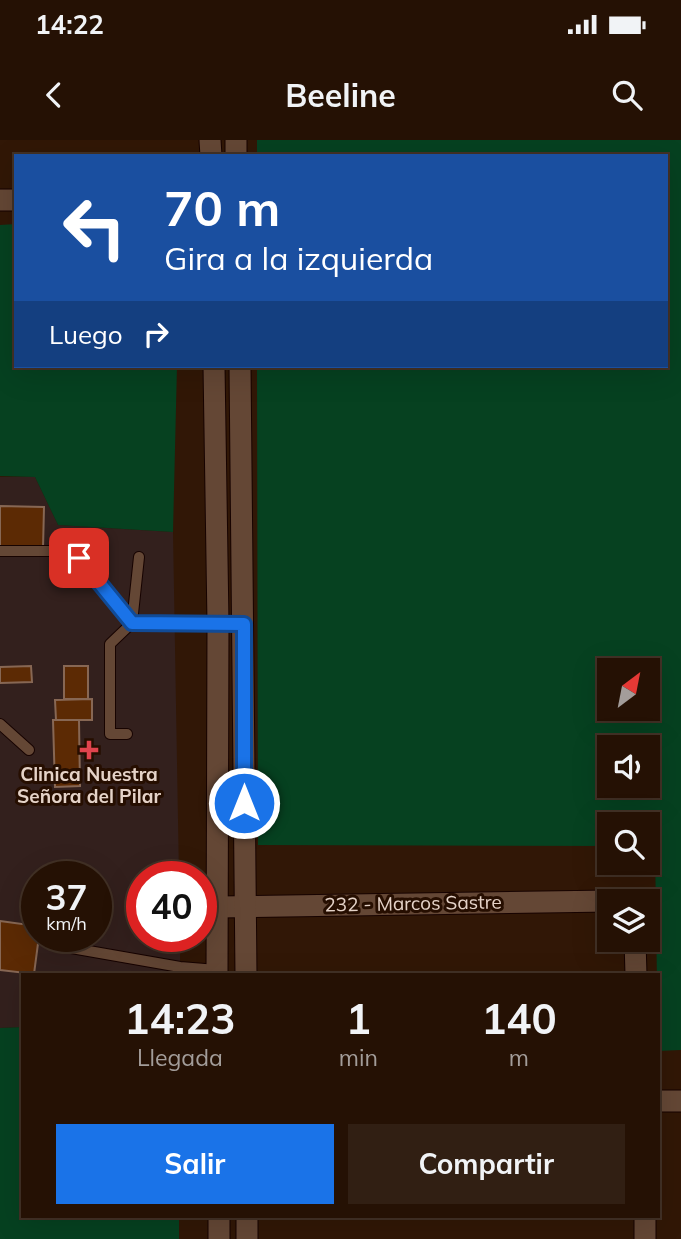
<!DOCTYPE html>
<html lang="es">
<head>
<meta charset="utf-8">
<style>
  body { margin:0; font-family:Mulish,sans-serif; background:#311f13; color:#f1f3f6; height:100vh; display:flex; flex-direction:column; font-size:26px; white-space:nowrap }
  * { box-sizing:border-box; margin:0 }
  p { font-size:23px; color:#a39d9a }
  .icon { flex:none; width:38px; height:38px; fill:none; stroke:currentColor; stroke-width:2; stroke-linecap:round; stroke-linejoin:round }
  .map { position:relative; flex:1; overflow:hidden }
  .details { position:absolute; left:21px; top:833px; width:639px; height:245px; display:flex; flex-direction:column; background:#251104; border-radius:0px; box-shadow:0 7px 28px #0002,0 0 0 2px #423126 }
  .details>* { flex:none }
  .top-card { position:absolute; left:14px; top:14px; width:654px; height:214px; border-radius:0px; box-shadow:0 7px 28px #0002,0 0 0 2px #423126; background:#1a4fa0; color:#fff; overflow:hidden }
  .needle { width:46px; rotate:32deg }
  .buttons { position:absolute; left:597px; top:518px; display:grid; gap:14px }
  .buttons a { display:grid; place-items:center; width:63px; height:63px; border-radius:0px; background:#251104; box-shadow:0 7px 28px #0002,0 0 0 2px #423126; font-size:35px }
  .speed { position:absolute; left:21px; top:721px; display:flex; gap:14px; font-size:35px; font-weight:700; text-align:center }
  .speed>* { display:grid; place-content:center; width:91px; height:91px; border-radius:50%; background:#251104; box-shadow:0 7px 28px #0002,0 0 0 2px #423126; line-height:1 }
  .speed small { font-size:18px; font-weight:400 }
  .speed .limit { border:10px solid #d22; background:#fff; color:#111 }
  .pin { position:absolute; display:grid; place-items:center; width:60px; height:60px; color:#fff; margin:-30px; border-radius:14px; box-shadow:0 4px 10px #0006 }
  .me { position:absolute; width:77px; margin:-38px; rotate:0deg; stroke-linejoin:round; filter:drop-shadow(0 0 5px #0008) }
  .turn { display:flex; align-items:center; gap:24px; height:147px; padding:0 35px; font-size:32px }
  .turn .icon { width:91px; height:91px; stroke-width:2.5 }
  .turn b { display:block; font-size:49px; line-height:60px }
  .then { display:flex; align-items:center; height:66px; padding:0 35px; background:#0003; gap:14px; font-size:26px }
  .eta { display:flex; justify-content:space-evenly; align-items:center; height:119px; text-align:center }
  .eta b { font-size:42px; font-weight:700; line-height:49px }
  .primary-button { display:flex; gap:14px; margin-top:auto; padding:14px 35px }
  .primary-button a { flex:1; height:80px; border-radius:0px; background:#1a73e8; color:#fff; font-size:28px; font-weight:700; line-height:80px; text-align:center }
  .primary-button a+a { background:#311f13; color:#f1f3f6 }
  .status { display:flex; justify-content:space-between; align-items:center; height:49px; padding:0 35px; background:#251104; direction:ltr }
  .status svg { height:19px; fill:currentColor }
  header { display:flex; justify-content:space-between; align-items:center; height:91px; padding:0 35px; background:#251104; font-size:32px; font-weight:700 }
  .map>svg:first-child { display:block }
  .medical { fill:#33201d; fill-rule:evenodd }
  .green { fill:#064120; fill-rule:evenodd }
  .building { fill:#5c2a04; stroke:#876754; stroke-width:2 }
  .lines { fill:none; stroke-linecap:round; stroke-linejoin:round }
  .service-casing { stroke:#170300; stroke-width:12 }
  .minor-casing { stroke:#170300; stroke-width:23 }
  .tertiary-casing { stroke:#170300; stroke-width:23 }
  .service { stroke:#644735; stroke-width:10 }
  .minor { stroke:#644735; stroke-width:21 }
  .tertiary { stroke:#644735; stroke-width:21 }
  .route-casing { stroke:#114b97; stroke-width:18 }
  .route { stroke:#1a73e8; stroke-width:12 }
  .health-dot { fill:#e0444e; stroke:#260e00; stroke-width:2.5 }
  .labels { text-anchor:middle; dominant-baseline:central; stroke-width:6; stroke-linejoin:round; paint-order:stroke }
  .poi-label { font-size:19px; font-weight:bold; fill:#e5d3c8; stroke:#260e00 }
  .street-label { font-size:19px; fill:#e5d3c8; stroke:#260e00 }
</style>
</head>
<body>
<div class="status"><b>14:22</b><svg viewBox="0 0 49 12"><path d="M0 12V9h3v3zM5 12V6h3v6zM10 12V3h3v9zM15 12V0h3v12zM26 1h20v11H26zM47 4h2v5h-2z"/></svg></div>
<header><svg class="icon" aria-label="back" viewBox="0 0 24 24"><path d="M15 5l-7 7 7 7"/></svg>Beeline<svg class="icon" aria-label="search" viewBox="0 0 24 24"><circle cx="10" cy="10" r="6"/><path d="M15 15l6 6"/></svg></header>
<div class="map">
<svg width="681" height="1099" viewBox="0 0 681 1099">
  <rect width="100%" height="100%" fill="#311706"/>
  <path class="medical" d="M 0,337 L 35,337 L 58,385 L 173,392 L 179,737 L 142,737 L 142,796 L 180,796 L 180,835 L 23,835 L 23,887 L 0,888 ZM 37,737 L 96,737 L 96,796 L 37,796 Z"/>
  <path class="green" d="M 257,0 L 681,0 L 681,910 L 658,911 L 655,707 L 648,706 L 648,684 L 609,684 L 609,706 L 258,705 L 257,226 L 667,226 L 667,16 L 257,16 ZM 609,530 L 648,530 L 648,569 L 609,569 ZM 609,607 L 648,607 L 648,646 L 609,646 Z
    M 16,84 L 16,226 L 177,226 L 173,392 L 58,385 L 35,337 L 0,336 L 0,85 Z
    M 23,887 L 23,1076 L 179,1076 L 179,1099 L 0,1099 L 0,888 Z"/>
  <path class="building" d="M 0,366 L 44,367 L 43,409 L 0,409 Z
    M 31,526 L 32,542 L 0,543 L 0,527 Z
    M 64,526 L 88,526 L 88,559 L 64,559 Z
    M 92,559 L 92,580 L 56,580 L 55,560 Z
    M 53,580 L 79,580 L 80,646 L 55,647 Z
    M 0,781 L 37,786 L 37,796 L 39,796 L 34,834 L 0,830 Z"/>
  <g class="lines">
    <g class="service-casing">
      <path id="service" d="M 0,411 L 57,411 L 79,418 L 132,483 L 244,484
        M 0,584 L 29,610
        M 127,594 L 110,594 L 110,504 L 132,483 L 139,417
        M 60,806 L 180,827 L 217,830"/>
    </g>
    <g class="minor-casing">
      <path id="minor" d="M 0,60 L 16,60
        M 217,767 L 610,761
        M 635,800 L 636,835
        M 658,961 L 681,961
        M 645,1076 L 645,1099"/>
    </g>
    <g class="tertiary-casing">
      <path id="tertiary" d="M 210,0 L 211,16
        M 236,0 L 236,16
        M 214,226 L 218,483 L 217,835
        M 240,226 L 246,835
        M 219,1076 L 219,1099
        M 247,1076 L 247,1099"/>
    </g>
    <use href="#service" class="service"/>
    <use href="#minor" class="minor"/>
    <use href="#tertiary" class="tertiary"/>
  </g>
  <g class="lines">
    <g class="route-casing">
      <path id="route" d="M 79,418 L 132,483 L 244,484 L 244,663"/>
    </g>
    <use href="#route" class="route"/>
  </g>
  <path class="health-dot" d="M85.5 599.5h7v7h7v7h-7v7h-7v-7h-7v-7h7z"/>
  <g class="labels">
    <g class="poi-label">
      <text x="89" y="634">Clinica Nuestra<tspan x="89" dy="22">Señora del Pilar</tspan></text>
    </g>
    <g class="street-label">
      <text transform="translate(413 763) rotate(-1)">232 - Marcos Sastre</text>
    </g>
  </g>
</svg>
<div class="buttons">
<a><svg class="needle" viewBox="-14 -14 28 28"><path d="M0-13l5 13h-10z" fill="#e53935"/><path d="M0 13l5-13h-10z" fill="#a39d9a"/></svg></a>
<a><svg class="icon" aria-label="sound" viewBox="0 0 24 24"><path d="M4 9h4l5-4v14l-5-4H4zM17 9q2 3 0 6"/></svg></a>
<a><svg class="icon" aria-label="search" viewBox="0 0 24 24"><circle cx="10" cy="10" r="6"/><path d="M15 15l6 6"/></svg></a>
<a><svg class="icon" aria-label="layers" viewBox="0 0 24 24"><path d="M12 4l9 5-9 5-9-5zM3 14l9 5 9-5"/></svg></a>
</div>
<div class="speed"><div>37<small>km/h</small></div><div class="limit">40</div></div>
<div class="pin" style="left:79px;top:418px;background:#d93025"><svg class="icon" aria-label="arrive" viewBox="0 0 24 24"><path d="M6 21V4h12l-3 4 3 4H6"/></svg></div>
<svg class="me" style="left:244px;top:663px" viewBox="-20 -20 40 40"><circle r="17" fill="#1a73e8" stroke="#fff" stroke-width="3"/><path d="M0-11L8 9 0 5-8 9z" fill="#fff"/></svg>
<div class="top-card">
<div class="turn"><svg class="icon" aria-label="left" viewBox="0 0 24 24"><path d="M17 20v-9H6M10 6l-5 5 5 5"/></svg><div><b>70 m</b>Gira a la izquierda</div></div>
<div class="then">Luego<svg class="icon" aria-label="right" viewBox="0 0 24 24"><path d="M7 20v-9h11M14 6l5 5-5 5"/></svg></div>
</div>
<section class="details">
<div class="eta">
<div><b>14:23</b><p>Llegada</p></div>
<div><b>1</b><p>min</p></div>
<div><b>140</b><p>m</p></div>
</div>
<div class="primary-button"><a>Salir</a><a>Compartir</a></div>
</section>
</div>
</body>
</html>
